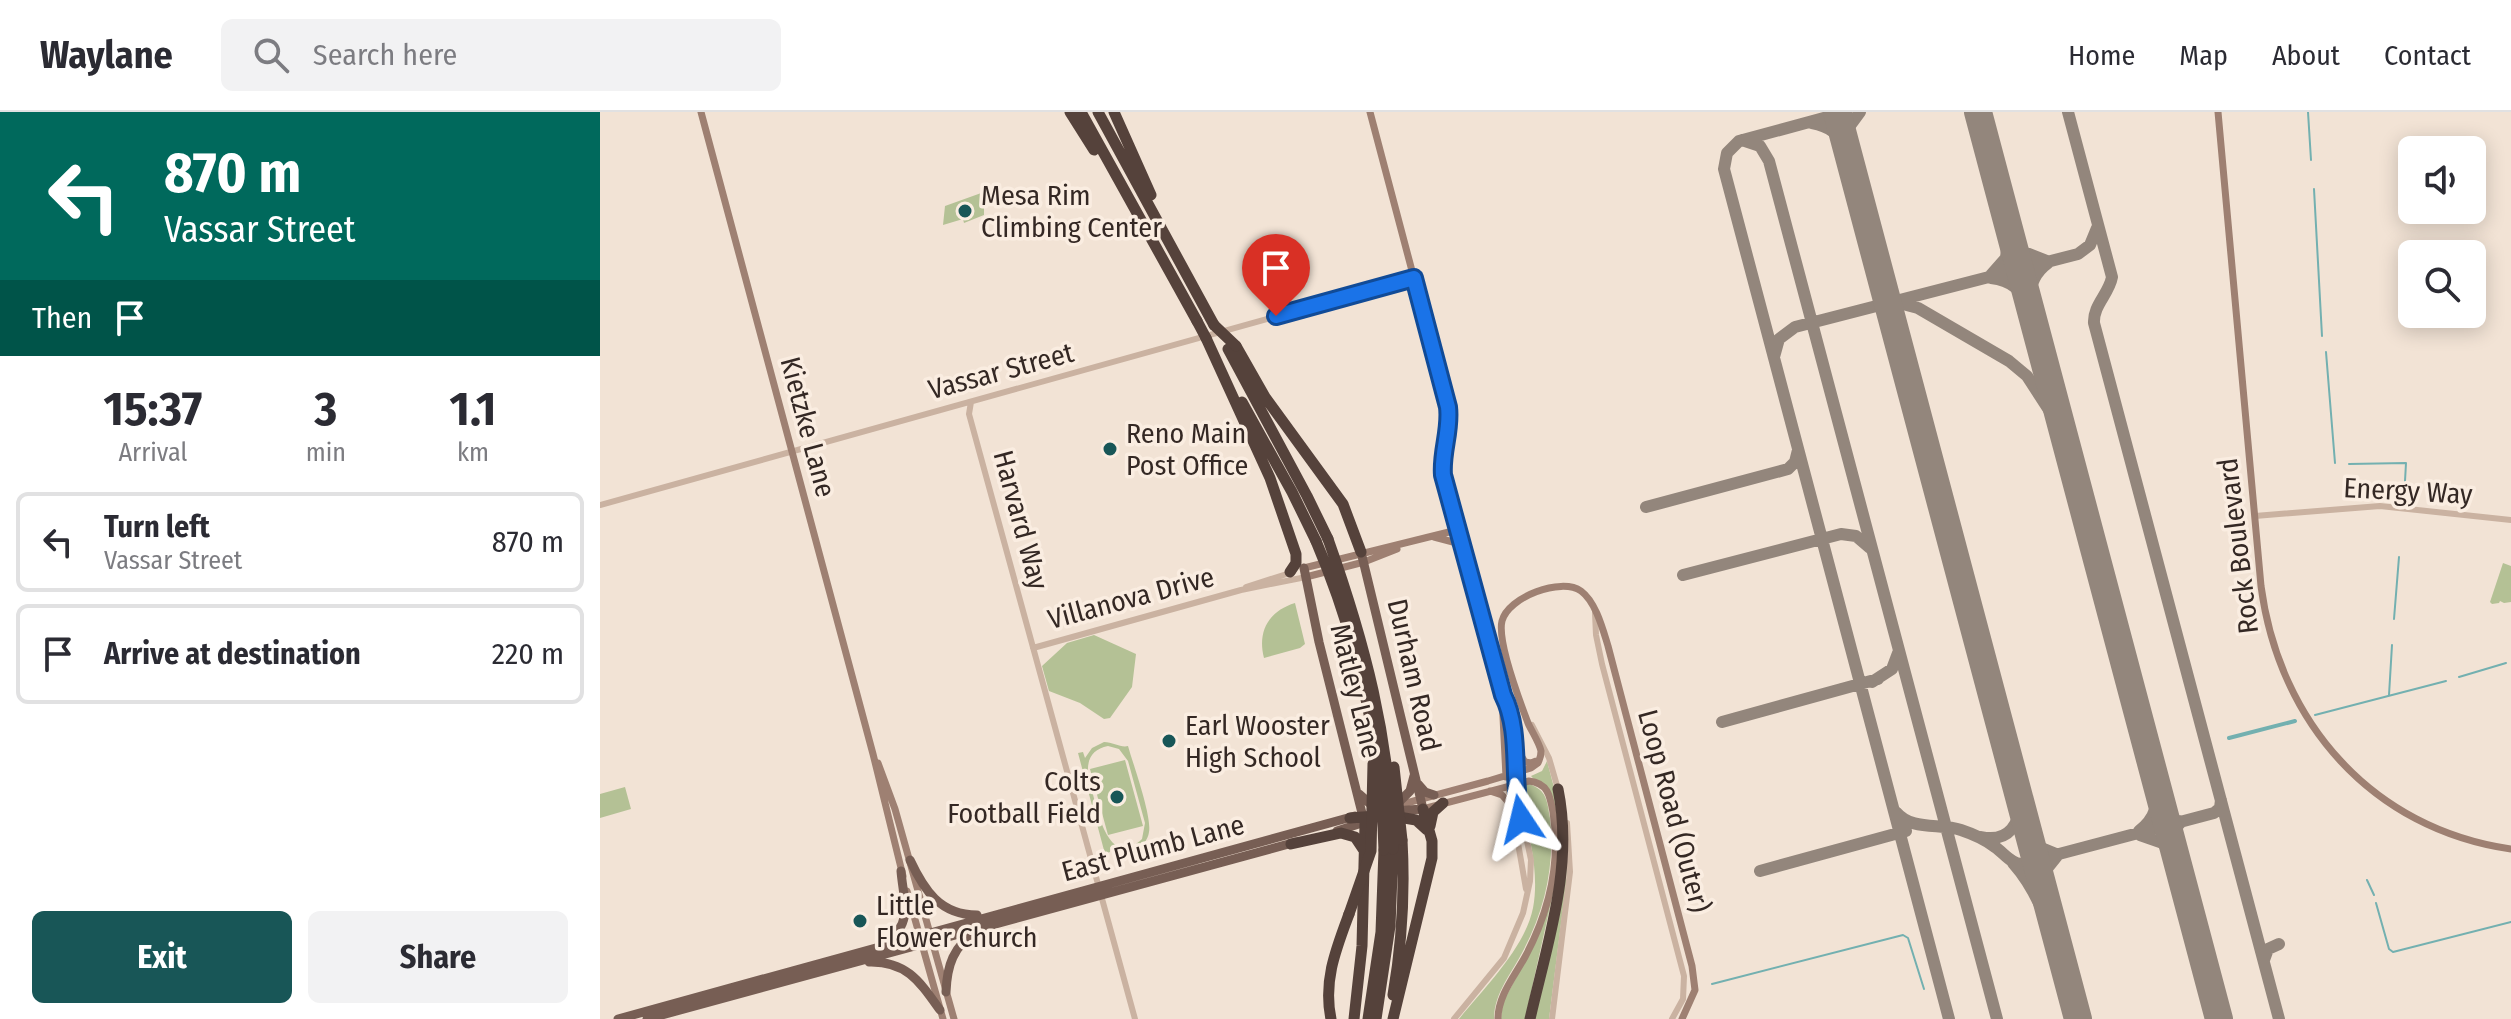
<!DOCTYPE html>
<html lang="en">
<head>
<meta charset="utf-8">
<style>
  body { margin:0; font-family:"Fira Sans Condensed",sans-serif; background:#f2f2f3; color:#2b2b33; height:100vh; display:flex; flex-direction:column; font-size:30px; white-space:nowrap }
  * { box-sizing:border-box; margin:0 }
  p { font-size:26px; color:#7c7c81 }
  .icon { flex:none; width:44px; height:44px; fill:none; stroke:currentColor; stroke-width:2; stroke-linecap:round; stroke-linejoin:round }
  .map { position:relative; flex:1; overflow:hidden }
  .side { display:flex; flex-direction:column; background:#fff; width:600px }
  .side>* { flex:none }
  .guide { background:#00695c; color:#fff; overflow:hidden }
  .controls { position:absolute; left:1798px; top:24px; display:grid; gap:16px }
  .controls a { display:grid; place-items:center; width:88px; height:88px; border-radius:12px; background:#fff; box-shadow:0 4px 20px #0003; font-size:40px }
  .pin { position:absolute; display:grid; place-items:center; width:68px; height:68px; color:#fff; margin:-82px -34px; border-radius:50% 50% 50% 0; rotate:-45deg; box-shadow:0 0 8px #0007 }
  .pin .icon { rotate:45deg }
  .me { position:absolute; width:88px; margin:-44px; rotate:350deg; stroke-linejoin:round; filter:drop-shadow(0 0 6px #0008) }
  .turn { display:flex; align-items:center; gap:28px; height:168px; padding:0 32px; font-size:36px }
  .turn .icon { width:104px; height:104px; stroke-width:2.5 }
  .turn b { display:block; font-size:56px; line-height:68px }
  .then { display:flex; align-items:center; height:76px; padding:0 32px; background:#0003; gap:16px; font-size:30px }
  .eta { display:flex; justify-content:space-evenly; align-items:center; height:136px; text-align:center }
  .eta b { font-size:48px; font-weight:700; line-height:56px }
  .cta { display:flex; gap:16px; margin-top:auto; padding:16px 32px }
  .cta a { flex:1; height:92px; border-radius:12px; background:#185657; color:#fff; font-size:32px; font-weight:700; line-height:92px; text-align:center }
  .cta a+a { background:#f2f2f3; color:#2b2b33 }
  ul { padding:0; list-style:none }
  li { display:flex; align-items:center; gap:24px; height:100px; margin:0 16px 12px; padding:0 16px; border:4px solid #e1e1e2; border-radius:12px }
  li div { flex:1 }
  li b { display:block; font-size:30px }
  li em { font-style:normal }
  header { display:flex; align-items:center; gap:48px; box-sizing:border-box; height:112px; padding:0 40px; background:#fff; border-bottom:2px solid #e1e1e2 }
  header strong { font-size:38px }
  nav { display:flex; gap:44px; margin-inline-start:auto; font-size:28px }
  .search { width:560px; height:72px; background:#f2f2f3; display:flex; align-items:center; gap:20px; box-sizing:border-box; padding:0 28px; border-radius:12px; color:#7c7c81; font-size:30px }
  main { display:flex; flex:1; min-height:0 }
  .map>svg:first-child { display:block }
  .green { fill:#b4c195; fill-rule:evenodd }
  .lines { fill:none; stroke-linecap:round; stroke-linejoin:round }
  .stream { stroke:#73b0b0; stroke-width:2 }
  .canal { stroke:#73b0b0; stroke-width:4 }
  .taxiway { stroke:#93867c; stroke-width:12 }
  .runway { stroke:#93867c; stroke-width:28 }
  .tertiary { stroke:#cab2a1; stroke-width:6 }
  .secondary { stroke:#9e8072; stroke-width:7 }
  .primary { stroke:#775e54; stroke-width:9 }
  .motorway { stroke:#55423b; stroke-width:11 }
  .motorway-bridge { stroke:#55423b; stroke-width:11 }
  .route-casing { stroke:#114b97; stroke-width:20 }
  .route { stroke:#1a73e8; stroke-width:14 }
  .poi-dot { fill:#185657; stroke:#faede1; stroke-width:3 }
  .labels { text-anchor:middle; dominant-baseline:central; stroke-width:7; stroke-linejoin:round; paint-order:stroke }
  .poi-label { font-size:28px; fill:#342824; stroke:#faede1; text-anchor:start }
  .street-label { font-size:28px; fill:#342824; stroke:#faede1 }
</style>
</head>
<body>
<header>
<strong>Waylane</strong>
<div class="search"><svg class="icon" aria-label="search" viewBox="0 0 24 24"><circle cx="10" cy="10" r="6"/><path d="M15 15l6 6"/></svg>Search here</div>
<nav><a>Home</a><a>Map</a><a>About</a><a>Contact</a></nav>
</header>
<main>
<section class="side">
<div class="guide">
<div class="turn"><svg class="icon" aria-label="left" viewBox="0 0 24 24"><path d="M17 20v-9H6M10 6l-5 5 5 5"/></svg><div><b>870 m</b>Vassar Street</div></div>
<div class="then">Then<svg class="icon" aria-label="arrive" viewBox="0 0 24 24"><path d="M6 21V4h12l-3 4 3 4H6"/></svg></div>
</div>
<div class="eta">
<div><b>15:37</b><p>Arrival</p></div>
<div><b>3</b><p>min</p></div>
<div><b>1.1</b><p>km</p></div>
</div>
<ul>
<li><svg class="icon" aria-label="left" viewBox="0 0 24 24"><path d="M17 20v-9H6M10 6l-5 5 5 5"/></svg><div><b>Turn left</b><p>Vassar Street</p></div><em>870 m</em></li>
<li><svg class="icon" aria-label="arrive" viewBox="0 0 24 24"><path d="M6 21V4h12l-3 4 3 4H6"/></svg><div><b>Arrive at destination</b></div><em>220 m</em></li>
</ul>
<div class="cta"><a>Exit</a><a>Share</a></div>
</section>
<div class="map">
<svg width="1911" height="907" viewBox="0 0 1911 907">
  <rect width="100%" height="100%" fill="#f2e3d5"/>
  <path class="green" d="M 384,80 L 384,103 L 364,111 L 363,107 L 343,113 L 345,94 Z
    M 1903,451 L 1911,454 L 1911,490 L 1904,491 L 1900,489 L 1899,491 L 1892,492 L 1890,490 Z
    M 695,491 L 705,532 L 700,536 L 664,546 C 657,519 669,499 695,491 Z
    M 494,523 L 536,542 L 532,575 L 510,606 L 504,607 L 480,591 L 449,579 L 442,554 L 467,531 Z
    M 504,630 C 513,630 521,636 528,634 C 533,652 552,704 549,720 C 548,728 542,735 534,738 C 525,742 518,739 510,735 L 510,740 L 505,742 L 478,641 L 483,640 L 485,646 L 492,636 ZM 508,634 L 519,637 L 528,649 L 545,711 L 542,727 C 505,763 494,682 488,661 C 487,646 493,637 508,634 Z
    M 525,648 L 543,714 L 508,723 L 490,657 Z
    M 947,649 L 957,687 L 960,750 L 925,907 L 901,907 L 903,890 L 927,846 L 954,774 L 953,688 L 931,664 L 942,659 Z
    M 929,672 C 947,678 947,689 950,706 C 955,753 945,797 923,839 C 912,861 894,881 894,907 L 859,907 C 885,875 925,836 933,796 C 940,759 928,719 920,682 L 924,673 Z
    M 25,675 L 31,697 L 0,706 L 0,682 Z
    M 967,736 L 966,772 L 949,907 L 931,907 Z"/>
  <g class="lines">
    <path class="stream" d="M 1708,0 L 1711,48
      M 1714,77 L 1722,224
      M 1726,240 L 1735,351
      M 1749,352 L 1806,351 L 1804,387
      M 1794,507 L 1799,445
      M 1859,565 L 1906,551
      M 1789,583 L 1792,533
      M 1715,603 L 1846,569
      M 1767,768 L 1774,783
      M 1776,791 L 1789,837 L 1793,840 L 1911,810
      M 1112,872 L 1303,823 L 1308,826 L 1324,877"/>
    <path class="canal" d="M 1629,626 L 1695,609"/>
    <path class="taxiway" d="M 1246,0 L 1139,29 L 1127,41 L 1124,57 L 1349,907
      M 1468,0 L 1512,165 C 1509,182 1493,193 1494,211 L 1679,907
      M 1212,11 C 1229,14 1240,22 1247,38
      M 1142,28 L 1160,34 L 1169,49 L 1397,907
      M 1246,34 L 1249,15 L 1260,0
      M 1412,123 L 1424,140 L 1447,149
      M 1391,163 L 1406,146 L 1409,119
      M 1391,166 C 1412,168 1422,179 1430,197
      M 1299,191 L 1318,196 L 1409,249 L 1427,264 L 1451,301 L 1479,378
      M 1430,194 C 1428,176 1433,162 1448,151
      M 1174,245 L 1179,227 L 1195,215 L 1478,142 L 1490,133 L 1497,116
      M 1046,395 L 1188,357 L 1195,350 L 1198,338
      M 1083,463 L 1241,422 L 1256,424 L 1270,436
      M 1272,570 L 1292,557 L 1298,541
      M 1122,610 L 1278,567
      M 1563,696 L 1568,706 L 1581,710 L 1572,720 L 1573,732
      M 1296,700 C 1312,719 1339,711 1361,718 C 1373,722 1385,727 1395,735 C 1404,741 1410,751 1421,752 L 1614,701 L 1620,696 L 1621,688
      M 1428,719 L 1439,735 L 1456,742
      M 1539,719 C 1556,706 1559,691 1556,670
      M 1540,723 L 1563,731 L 1578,754
      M 1381,725 C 1409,731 1422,711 1419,686
      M 1413,751 C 1447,789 1456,841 1473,888
      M 1160,759 L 1306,719
      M 1444,779 L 1445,759 L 1457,744
      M 1664,848 L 1668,837 L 1679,832"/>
    <path class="runway" d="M 1237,0 L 1478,907
      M 1378,0 L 1619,907"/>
    <path class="tertiary" d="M 371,290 L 369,302 L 535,907
      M 0,393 L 814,166
      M 1655,404 L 1780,394 L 1911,408
      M 646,475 L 693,460
      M 995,501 L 996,523 L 1002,552 L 1084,864 L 1083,887 L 1072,907
      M 433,536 L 641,478 L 706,465
      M 932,613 L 949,646 L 958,677
      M 908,674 L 926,777
      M 854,907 L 904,846 L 923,801 L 930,769 L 931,748 L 915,672
      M 952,907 L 970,760 L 967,711"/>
    <path class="secondary" d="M 101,0 L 273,642 L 303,764
      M 770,0 L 848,295 C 851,318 841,340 843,363 L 903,583 L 912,609 L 915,672
      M 1618,0 L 1661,474 C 1679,610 1772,717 1911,737
      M 834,425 L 853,430 L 862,438
      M 704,456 L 857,418
      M 706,465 L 764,450 L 797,437
      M 902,585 L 906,665
      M 917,637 L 925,650 L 931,651 L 936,649
      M 278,651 L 295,697 L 354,907
      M 890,679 L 902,683 L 910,692
      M 799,693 L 888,669 L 931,656 L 938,651 C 940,646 941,645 941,639 C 939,630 932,620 928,611 C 920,590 897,529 902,509 C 908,485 961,465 981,479 C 996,490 1003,518 1008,534 L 1092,854 L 1095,878 L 1082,907
      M 819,698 L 929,669 C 948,671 950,684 953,700 C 961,751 949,800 925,845 C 914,865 898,884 898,907
      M 307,779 L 343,907"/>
    <path class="primary" d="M 761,440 L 823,697 L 793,699
      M 704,456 L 719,530 L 764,709
      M 818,672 L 825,680 L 834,683
      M 759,682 L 775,696
      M 795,694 L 810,679 L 814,664
      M 737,719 L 768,709
      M 310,748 C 324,778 340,803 377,803
      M 288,828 C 314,811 303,786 301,759
      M 269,850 C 307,849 320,870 340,898
      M 346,880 C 347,854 353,834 377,819
      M 18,907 L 755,704
      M 47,907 L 696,730"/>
    <path class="motorway" d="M 470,0 L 494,38
      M 481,0 L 597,209
      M 498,0 L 614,213
      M 514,0 L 551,83
      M 606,226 L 670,366 L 696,442 L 696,451 L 690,460
      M 636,234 L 665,285 L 743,392 L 761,440
      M 628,237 L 707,384 L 728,427
      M 642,290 L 692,380 L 716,429
      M 793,704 L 816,708 L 827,718
      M 750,706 L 776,704
      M 830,714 L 833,700 L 843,691
      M 691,732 L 741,721 L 755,725 L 763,737
      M 793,883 C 802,831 805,780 802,728
      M 731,907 C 723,869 736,837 749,802
      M 754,907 L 762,834 L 765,712
      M 768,907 L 781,820 L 784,738
      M 776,907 L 790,814 L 793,737
      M 793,907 L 832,746 L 832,729 L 823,697
      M 930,907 C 947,832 974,755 958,677"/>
    <path class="motorway-bridge" d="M 597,209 L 606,226
      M 614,213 L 636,234
      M 728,427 C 765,531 790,626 793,737
      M 716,429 C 758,528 781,630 784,738
      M 794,655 L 802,728
      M 749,802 L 771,739 L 773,652"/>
  </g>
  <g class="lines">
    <g class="route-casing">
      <path id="route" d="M 676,204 L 814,166 L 848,295 C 851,318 841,340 843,363 L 903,583 C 922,621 911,667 921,707"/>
    </g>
    <use href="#route" class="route"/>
  </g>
  <g class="poi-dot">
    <circle cx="365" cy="99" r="8"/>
    <circle cx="510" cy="337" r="8"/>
    <circle cx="569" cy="629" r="8"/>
    <circle cx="517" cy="685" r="8"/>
    <circle cx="260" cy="809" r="8"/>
  </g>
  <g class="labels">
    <g class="poi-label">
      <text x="381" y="83">Mesa Rim<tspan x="381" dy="32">Climbing Center</tspan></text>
      <text x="526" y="321">Reno Main<tspan x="526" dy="32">Post Office</tspan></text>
      <text x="585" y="613">Earl Wooster<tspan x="585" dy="32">High School</tspan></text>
      <text x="501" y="669" text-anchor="end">Colts<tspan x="501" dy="32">Football Field</tspan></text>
      <text x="276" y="793">Little<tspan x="276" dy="32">Flower Church</tspan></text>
    </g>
    <g class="street-label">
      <text transform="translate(401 259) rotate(-15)">Vassar Street</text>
      <text transform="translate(208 315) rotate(75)">Kietzke Lane</text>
      <text transform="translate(1808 379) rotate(3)">Energy Way</text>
      <text transform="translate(421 408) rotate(75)">Harvard Way</text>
      <text transform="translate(1638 434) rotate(-97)">Rock Boulevard</text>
      <text transform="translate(531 486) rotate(-15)">Villanova Drive</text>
      <text transform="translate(814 563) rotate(77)">Durham Road</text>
      <text transform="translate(756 579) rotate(76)">Matley Lane</text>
      <text transform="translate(1074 699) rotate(75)">Loop Road (Outer)</text>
      <text transform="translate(553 736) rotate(-15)">East Plumb Lane</text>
    </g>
  </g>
</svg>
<div class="controls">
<a><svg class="icon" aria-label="sound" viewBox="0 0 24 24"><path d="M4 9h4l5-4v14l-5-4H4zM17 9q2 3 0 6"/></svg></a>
<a><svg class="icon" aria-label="search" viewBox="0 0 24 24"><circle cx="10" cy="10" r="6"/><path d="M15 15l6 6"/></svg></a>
</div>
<div class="pin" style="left:676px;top:204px;background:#d93025"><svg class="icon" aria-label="arrive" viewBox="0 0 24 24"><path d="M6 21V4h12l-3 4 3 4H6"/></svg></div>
<svg class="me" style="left:921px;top:707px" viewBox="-20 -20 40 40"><path d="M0-17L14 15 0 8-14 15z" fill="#1a73e8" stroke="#fff" stroke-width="4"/></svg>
</div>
</main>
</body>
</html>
